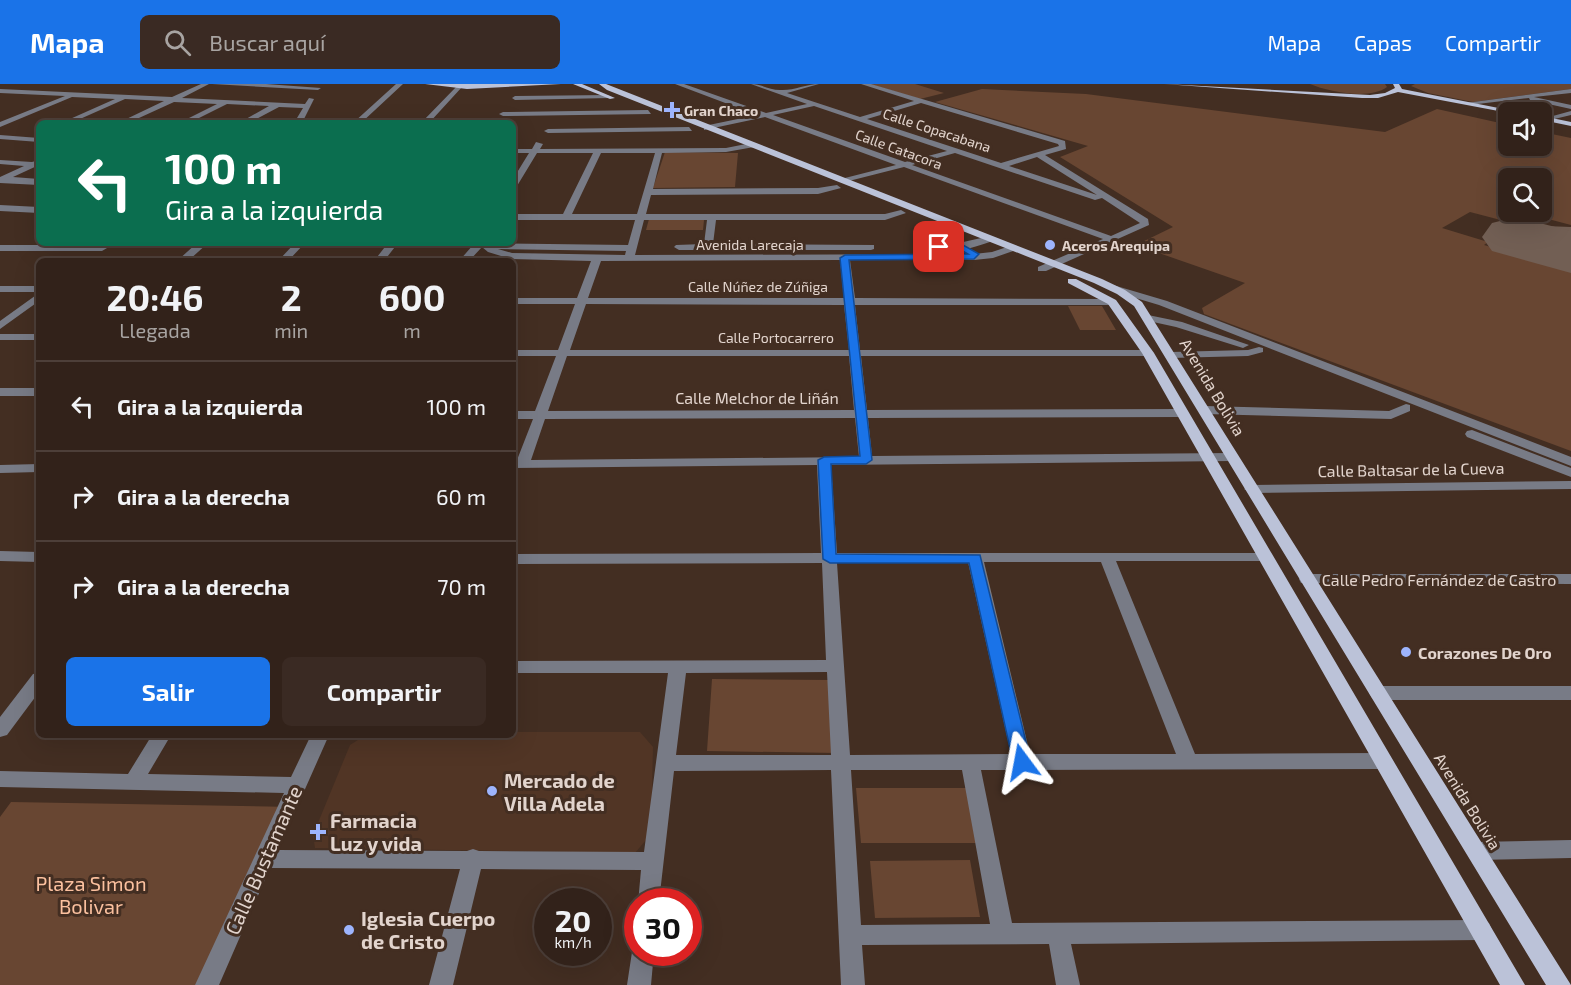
<!DOCTYPE html>
<html lang="es">
<head>
<meta charset="utf-8">
<style>
  body { margin:0; font-family:"Exo 2",sans-serif; background:#3a2a23; color:#f1f3f6; height:100vh; display:flex; flex-direction:column; font-size:22px; white-space:nowrap }
  * { box-sizing:border-box; margin:0 }
  p { font-size:20px; color:#a8a4a2 }
  .icon { flex:none; width:33px; height:33px; fill:none; stroke:currentColor; stroke-width:2; stroke-linecap:round; stroke-linejoin:round }
  .map { position:relative; flex:1; overflow:hidden }
  .sheet { position:absolute; left:36px; top:174px; width:480px; height:480px; display:flex; flex-direction:column; background:#32221a; border-radius:9px; box-shadow:0 6px 24px #0002,0 0 0 2px #4d3f39 }
  .sheet>* { flex:none }
  .top-card { position:absolute; left:36px; top:36px; width:480px; height:126px; border-radius:9px; box-shadow:0 6px 24px #0002,0 0 0 2px #4d3f39; background:#0b6e4f; color:#fff; overflow:hidden }
  .fabs { position:absolute; left:1498px; top:18px; display:grid; gap:12px }
  .fabs a { display:grid; place-items:center; width:54px; height:54px; border-radius:9px; background:#32221a; box-shadow:0 6px 24px #0002,0 0 0 2px #4d3f39; font-size:30px }
  .speed { position:absolute; left:534px; top:804px; display:flex; gap:12px; font-size:30px; font-weight:700; text-align:center }
  .speed>* { display:grid; place-content:center; width:78px; height:78px; border-radius:50%; background:#32221a; box-shadow:0 6px 24px #0002,0 0 0 2px #4d3f39; line-height:1 }
  .speed small { font-size:15px; font-weight:400 }
  .speed .limit { border:9px solid #d22; background:#fff; color:#111 }
  .pin { position:absolute; display:grid; place-items:center; width:51px; height:51px; color:#fff; margin:-26px; border-radius:12px; box-shadow:0 3px 9px #0006 }
  .me { position:absolute; width:66px; margin:-33px; rotate:347deg; stroke-linejoin:round; filter:drop-shadow(0 0 4px #0008) }
  .turn { display:flex; align-items:center; gap:21px; height:126px; padding:0 30px; font-size:27px }
  .turn .icon { width:78px; height:78px; stroke-width:2.5 }
  .turn b { display:block; font-size:42px; line-height:51px }
  .eta { display:flex; justify-content:space-evenly; align-items:center; height:102px; text-align:center }
  .eta b { font-size:36px; font-weight:700; line-height:42px }
  .cta { display:flex; gap:12px; margin-top:auto; padding:12px 30px }
  .cta a { flex:1; height:69px; border-radius:9px; background:#1a73e8; color:#fff; font-size:24px; font-weight:700; line-height:69px; text-align:center }
  .cta a+a { background:#3a2a23; color:#f1f3f6 }
  ul { padding:0; list-style:none }
  li { display:flex; align-items:center; gap:18px; height:90px; padding:0 30px; border-top:2px solid #4d3f39 }
  li div { flex:1 }
  li b { display:block; font-size:22px }
  li em { font-style:normal }
  header { display:flex; align-items:center; gap:36px; box-sizing:border-box; height:84px; padding:0 30px; background:#1a73e8; color:#fff }
  header strong { font-size:28px }
  nav { display:flex; gap:33px; margin-inline-start:auto; font-size:21px }
  .search { width:420px; height:54px; background:#3a2a23; display:flex; align-items:center; gap:15px; box-sizing:border-box; padding:0 21px; border-radius:9px; color:#a8a4a2; font-size:22px }
  .map>svg:first-child { display:block }
  .built { fill:#513525 }
  .green { fill:#684632; fill-rule:evenodd }
  .lines { fill:none; stroke-linecap:round; stroke-linejoin:round }
  .taxiway { fill:#725f54; fill-rule:evenodd }
  .runway { fill:#725f54; fill-rule:evenodd }
  .minor { fill:#787b86; fill-rule:evenodd }
  .major { fill:#bbc2d8; fill-rule:evenodd }
  .route { fill:#1a73e8; stroke:#114b97; stroke-width:1.5 }
  .poi-dot { fill:#9db4fd; stroke:#432e22; stroke-width:2 }
  .labels { text-anchor:middle; dominant-baseline:central; stroke-width:6; stroke-linejoin:round; paint-order:stroke }
  .far-poi-label { font-size:14px; font-weight:bold; fill:#e2d4cd; stroke:#432e22; text-anchor:start }
  .far-street-label { font-size:14px; fill:#e2d4cd; stroke:#432e22 }
  .street-label { font-size:16px; fill:#e2d4cd; stroke:#432e22 }
  .poi-label { font-size:16px; font-weight:bold; fill:#e2d4cd; stroke:#432e22; text-anchor:start }
  .near-poi-label { font-size:20px; font-weight:bold; fill:#e2d4cd; stroke:#432e22; text-anchor:start }
  .near-street-label { font-size:20px; fill:#e2d4cd; stroke:#432e22 }
  .near-park-label { font-size:20px; fill:#fcc19f; stroke:#432e22 }
</style>
</head>
<body>
<header>
<strong>Mapa</strong>
<div class="search"><svg class="icon" aria-label="search" viewBox="0 0 24 24"><circle cx="10" cy="10" r="6"/><path d="M15 15l6 6"/></svg>Buscar aquí</div>
<nav><a>Mapa</a><a>Capas</a><a>Compartir</a></nav>
</header>
<div class="map">
<svg width="1571" height="901" viewBox="0 0 1571 901">
  <rect width="100%" height="100%" fill="#432e22"/>
  <path class="built" d="M 513,648 L 640,648 L 653,663 L 651,750 L 635,769 L 315,764 L 313,751 L 350,661 L 366,651 L 513,651 Z"/>
  <path class="green" d="M 870,0 L 915,0 L 944,9 L 920,15 Z
    M 1310,0 L 1385,0 L 1387,3 C 1370,16 1329,8 1310,0 Z
    M 1415,0 L 1571,0 L 1571,5 L 1473,18 L 1428,9 L 1411,2 Z
    M 982,5 L 1086,10 L 1385,48 L 1437,25 L 1509,41 L 1509,62 L 1542,62 L 1542,48 L 1571,54 L 1571,141 L 1533,131 L 1516,140 L 1470,128 L 1442,144 L 1488,158 L 1484,161 L 1571,186 L 1571,367 L 1204,230 L 1202,224 L 1245,199 L 1136,161 L 1173,143 L 1060,73 L 1088,62 L 935,18 ZM 1509,94 L 1542,94 L 1542,128 L 1509,128 Z
    M 665,68 L 738,69 L 735,103 L 653,104 Z
    M 649,135 L 704,136 L 703,146 L 646,146 Z
    M 1068,222 L 1102,222 L 1116,246 L 1080,246 Z
    M 712,595 L 831,596 L 837,669 L 707,667 Z
    M 856,704 L 966,704 L 976,759 L 861,759 Z
    M 11,718 L 294,723 L 210,901 L 0,901 L 0,733 Z
    M 970,776 L 980,833 L 875,834 L 870,777 Z"/>
  <g class="lines">
    <path class="taxiway" d="M 1545,142 L 1571,143 L 1571,159 L 1550,158 L 1547,165 L 1537,167 L 1527,165 L 1520,155 L 1524,149 Z"/>
    <path class="runway" d="M 1516,133 L 1571,147 L 1571,189 L 1492,167 L 1482,153 L 1492,139 Z"/>
    <path class="minor" d="M 201,0 L 209,0 L 182,14 L 305,20 L 309,14 L 314,15 L 302,39 L 294,39 L 303,24 L 279,23 L 249,39 L 239,39 L 269,22 L 227,20 L 189,39 L 179,39 L 217,20 L 174,18 L 128,39 L 118,39 L 164,17 L 125,15 L 71,39 L 61,39 L 115,15 L 72,13 L 0,43 L 0,38 L 65,12 L 0,9 L 0,5 L 172,13 Z
      M 212,0 L 266,0 L 321,4 L 318,6 Z
      M 396,0 L 403,0 L 361,39 L 353,39 Z
      M 675,0 L 684,0 L 766,29 L 807,20 L 751,0 C 761,0 770,6 780,6 C 793,7 806,0 819,0 L 787,9 L 860,33 L 914,17 L 861,0 L 871,0 L 1065,57 L 1066,65 L 1045,71 L 1148,135 L 1149,141 L 1046,187 L 1038,187 L 1038,183 L 1103,155 L 904,83 L 841,99 L 841,95 L 896,81 L 765,33 L 704,46 L 704,42 L 757,31 ZM 921,19 L 1058,60 L 1059,62 L 1001,79 L 867,35 ZM 814,22 L 947,67 L 905,78 L 773,31 ZM 955,69 L 1095,116 L 1102,114 L 1140,139 L 1111,152 L 912,81 ZM 1037,73 L 1097,111 L 1009,82 Z
      M 457,2 L 462,3 L 429,39 L 421,39 Z
      M 1571,5 L 1571,9 L 1534,13 L 1571,21 L 1571,25 L 1530,16 L 1529,14 L 1469,21 L 1466,19 Z
      M 608,11 L 610,14 L 515,16 L 512,14 L 515,12 Z
      M 648,26 L 651,30 L 503,32 L 499,30 L 503,28 Z
      M 1571,27 L 1571,31 L 1546,37 L 1542,35 Z
      M 689,43 L 692,47 L 548,49 L 544,47 L 548,45 Z
      M 0,51 L 39,54 L 39,58 L 0,55 Z
      M 536,58 L 543,60 L 540,65 L 726,64 L 751,59 L 754,63 L 726,68 L 662,69 L 653,105 L 818,104 L 837,101 L 841,104 L 818,110 L 651,111 L 646,130 L 885,130 L 901,126 L 906,129 L 885,136 L 716,136 L 713,160 L 874,161 L 874,165 L 871,166 L 679,166 L 674,163 L 676,161 L 704,160 L 707,136 L 644,136 L 635,171 L 974,170 L 992,168 L 1013,161 L 1018,164 L 1016,166 L 993,174 L 974,176 L 850,176 L 855,214 L 1112,215 L 1117,218 L 1112,221 L 855,221 L 860,266 L 1148,266 L 1154,269 L 1148,272 L 861,272 L 867,326 L 1181,325 L 1187,329 L 1181,333 L 868,334 L 872,372 L 1232,369 L 1239,373 L 1232,377 L 831,381 L 837,469 L 1269,469 L 1272,472 L 1264,477 L 1116,477 L 1195,670 L 1383,669 L 1390,672 L 1393,677 L 1390,682 L 1383,685 L 981,686 L 1012,839 L 1481,836 L 1489,839 L 1492,846 L 1489,853 L 1481,856 L 1071,860 L 1080,901 L 1056,901 L 1049,860 L 862,861 L 865,901 L 841,901 L 831,686 L 674,687 L 659,818 L 638,819 L 641,786 L 481,785 L 453,901 L 429,901 L 460,785 L 270,784 L 219,901 L 195,901 L 284,709 L 0,703 L 0,687 L 128,690 L 152,651 L 171,651 L 148,690 L 291,693 L 311,651 L 329,651 L 278,766 L 467,767 L 473,765 L 479,767 L 644,768 L 668,589 L 513,589 L 513,577 L 826,576 L 822,479 L 513,480 L 513,470 L 821,469 L 817,381 L 513,384 L 513,376 L 517,376 L 533,335 L 513,335 L 513,327 L 535,327 L 556,272 L 513,272 L 513,266 L 558,266 L 575,220 L 513,220 L 513,214 L 577,214 L 591,177 L 511,175 L 488,168 L 482,163 L 469,177 L 459,177 L 473,161 L 471,159 L 628,161 L 635,136 L 513,136 L 513,130 L 563,130 L 593,69 L 537,69 L 517,102 L 513,105 L 513,95 L 529,69 L 513,69 L 513,65 L 532,65 ZM 601,69 L 655,69 L 637,130 L 572,130 ZM 498,165 L 626,167 L 625,171 L 512,169 ZM 840,176 L 844,214 L 588,214 L 601,177 ZM 586,220 L 844,221 L 849,266 L 570,266 ZM 567,272 L 849,272 L 854,326 L 548,327 ZM 855,334 L 859,373 L 531,376 L 545,335 ZM 968,478 L 1011,670 L 850,671 L 837,479 ZM 984,478 L 1101,478 L 1176,670 L 1030,670 ZM 827,588 L 831,671 L 676,671 L 686,589 ZM 851,686 L 962,686 L 990,840 L 861,841 Z
      M 0,76 L 32,78 L 39,76 L 39,81 L 13,93 L 39,95 L 39,101 L 0,99 L 0,93 L 24,82 L 0,80 Z
      M 0,121 L 39,123 L 39,129 L 0,127 Z
      M 990,152 L 995,155 L 993,157 C 979,161 955,172 941,163 Z
      M 197,159 L 208,159 L 188,177 L 177,177 Z
      M 295,159 L 305,159 L 288,177 L 278,177 Z
      M 388,159 L 398,159 L 384,177 L 374,177 Z
      M 0,161 L 102,161 L 107,164 L 102,167 L 0,167 Z
      M 1113,201 L 1167,217 L 1571,373 L 1571,382 L 1159,221 L 1109,206 L 1109,202 Z
      M 0,202 L 39,202 L 39,208 L 0,208 Z
      M 39,209 L 39,217 L 0,245 L 0,237 Z
      M 1148,231 L 1182,238 L 1249,261 L 1243,264 L 1176,243 L 1144,236 L 1144,232 Z
      M 0,250 L 39,250 L 39,256 L 0,256 Z
      M 1259,263 L 1263,264 L 1263,268 L 1248,272 L 1171,274 L 1165,271 L 1171,268 L 1248,266 Z
      M 0,304 L 39,304 L 39,312 L 0,312 Z
      M 1406,320 L 1410,321 L 1410,327 L 1391,335 L 1205,330 L 1199,326 L 1205,322 L 1389,327 Z
      M 1472,346 L 1571,384 L 1571,393 L 1467,353 L 1465,350 L 1467,347 Z
      M 39,380 L 39,388 L 0,389 L 0,381 Z
      M 1571,397 L 1571,405 L 1251,409 L 1244,405 L 1251,401 Z
      M 0,467 L 39,468 L 39,478 L 0,477 Z
      M 1307,490 L 1571,490 L 1571,500 L 1301,499 L 1299,495 Z
      M 39,589 L 39,608 L 7,651 L 0,653 L 0,633 L 33,590 Z
      M 1378,602 L 1571,602 L 1571,616 L 1378,616 L 1372,614 L 1369,609 L 1372,604 Z
      M 1571,756 L 1571,774 L 1476,776 L 1469,773 L 1466,767 L 1469,761 L 1476,758 Z
      M 638,859 L 638,868 L 654,868 L 651,901 L 627,901 L 632,868 Z"/>
    <path class="major" d="M 425,0 L 561,0 L 467,5 Z
      M 573,0 L 582,0 L 615,14 L 610,15 Z
      M 599,0 L 606,0 L 1102,195 L 1125,206 L 1142,218 L 1571,901 L 1546,901 L 1134,222 L 1117,210 L 1094,199 L 607,6 Z
      M 1164,0 L 1370,11 L 1385,9 L 1395,4 L 1393,0 L 1399,0 L 1402,5 L 1519,28 L 1509,29 L 1398,8 L 1378,14 L 1362,14 Z
      M 1542,32 L 1571,38 L 1571,42 L 1542,36 Z
      M 1068,195 L 1076,195 L 1116,216 L 1154,269 L 1525,901 L 1500,901 L 1142,269 L 1108,220 L 1068,199 Z"/>
  </g>
  <path class="route" d="M 936,161 L 963,161 L 979,170 L 974,175 L 849,176 L 872,376 L 866,380 L 831,380 L 836,470 L 980,471 L 1031,678 L 1028,683 L 1016,683 L 1013,678 L 969,479 L 830,479 L 823,475 L 818,376 L 824,373 L 860,372 L 840,174 L 845,171 L 968,170 L 961,166 L 936,165 Z"/>
  <g class="poi-dot">
    <path d="M669 17h6v6h6v6h-6v6h-6v-6h-6v-6h6z"/>
    <circle cx="1050" cy="161" r="6"/>
    <circle cx="1406" cy="568" r="6"/>
    <circle cx="492" cy="707" r="6"/>
    <path d="M315 739h6v6h6v6h-6v6h-6v-6h-6v-6h6z"/>
    <circle cx="349" cy="846" r="6"/>
  </g>
  <g class="labels">
    <g class="far-poi-label">
      <text x="684" y="26">Gran Chaco</text>
      <text x="1062" y="161">Aceros Arequipa</text>
    </g>
    <g class="far-street-label">
      <text transform="translate(937 46) rotate(18)">Calle Copacabana</text>
      <text transform="translate(899 65) rotate(20)">Calle Catacora</text>
      <text x="750" y="160">Avenida Larecaja</text>
      <text x="758" y="202">Calle Núñez de Zúñiga</text>
      <text x="776" y="253">Calle Portocarrero</text>
    </g>
    <g class="street-label">
      <text transform="translate(1213 303) rotate(59)">Avenida Bolivia</text>
      <text x="757" y="313">Calle Melchor de Liñán</text>
      <text transform="translate(1411 385) rotate(-1)">Calle Baltasar de la Cueva</text>
      <text x="1439" y="495">Calle Pedro Fernández de Castro</text>
      <text transform="translate(1468 717) rotate(58)">Avenida Bolivia</text>
    </g>
    <g class="poi-label">
      <text x="1418" y="568">Corazones De Oro</text>
    </g>
    <g class="near-poi-label">
      <text x="504" y="696">Mercado de<tspan x="504" dy="23">Villa Adela</tspan></text>
      <text x="330" y="736">Farmacia<tspan x="330" dy="23">Luz y vida</tspan></text>
      <text x="361" y="834">Iglesia Cuerpo<tspan x="361" dy="23">de Cristo</tspan></text>
    </g>
    <g class="near-street-label">
      <text transform="translate(263 776) rotate(-66)">Calle Bustamante</text>
    </g>
    <g class="near-park-label">
      <text x="91" y="799">Plaza Simon<tspan x="91" dy="23">Bolivar</tspan></text>
    </g>
  </g>
</svg>
<div class="fabs">
<a><svg class="icon" aria-label="sound" viewBox="0 0 24 24"><path d="M4 9h4l5-4v14l-5-4H4zM17 9q2 3 0 6"/></svg></a>
<a><svg class="icon" aria-label="search" viewBox="0 0 24 24"><circle cx="10" cy="10" r="6"/><path d="M15 15l6 6"/></svg></a>
</div>
<div class="speed"><div>20<small>km/h</small></div><div class="limit">30</div></div>
<div class="pin" style="left:939px;top:163px;background:#d93025"><svg class="icon" aria-label="arrive" viewBox="0 0 24 24"><path d="M6 21V4h12l-3 4 3 4H6"/></svg></div>
<svg class="me" style="left:1022px;top:678px" viewBox="-20 -20 40 40"><path d="M0-17L14 15 0 8-14 15z" fill="#1a73e8" stroke="#fff" stroke-width="4"/></svg>
<div class="top-card">
<div class="turn"><svg class="icon" aria-label="left" viewBox="0 0 24 24"><path d="M17 20v-9H6M10 6l-5 5 5 5"/></svg><div><b>100 m</b>Gira a la izquierda</div></div>
</div>
<section class="sheet">
<div class="eta">
<div><b>20:46</b><p>Llegada</p></div>
<div><b>2</b><p>min</p></div>
<div><b>600</b><p>m</p></div>
</div>
<ul>
<li><svg class="icon" aria-label="left" viewBox="0 0 24 24"><path d="M17 20v-9H6M10 6l-5 5 5 5"/></svg><div><b>Gira a la izquierda</b></div><em>100 m</em></li>
<li><svg class="icon" aria-label="right" viewBox="0 0 24 24"><path d="M7 20v-9h11M14 6l5 5-5 5"/></svg><div><b>Gira a la derecha</b></div><em>60 m</em></li>
<li><svg class="icon" aria-label="right" viewBox="0 0 24 24"><path d="M7 20v-9h11M14 6l5 5-5 5"/></svg><div><b>Gira a la derecha</b></div><em>70 m</em></li>
</ul>
<div class="cta"><a>Salir</a><a>Compartir</a></div>
</section>
</div>
</body>
</html>
